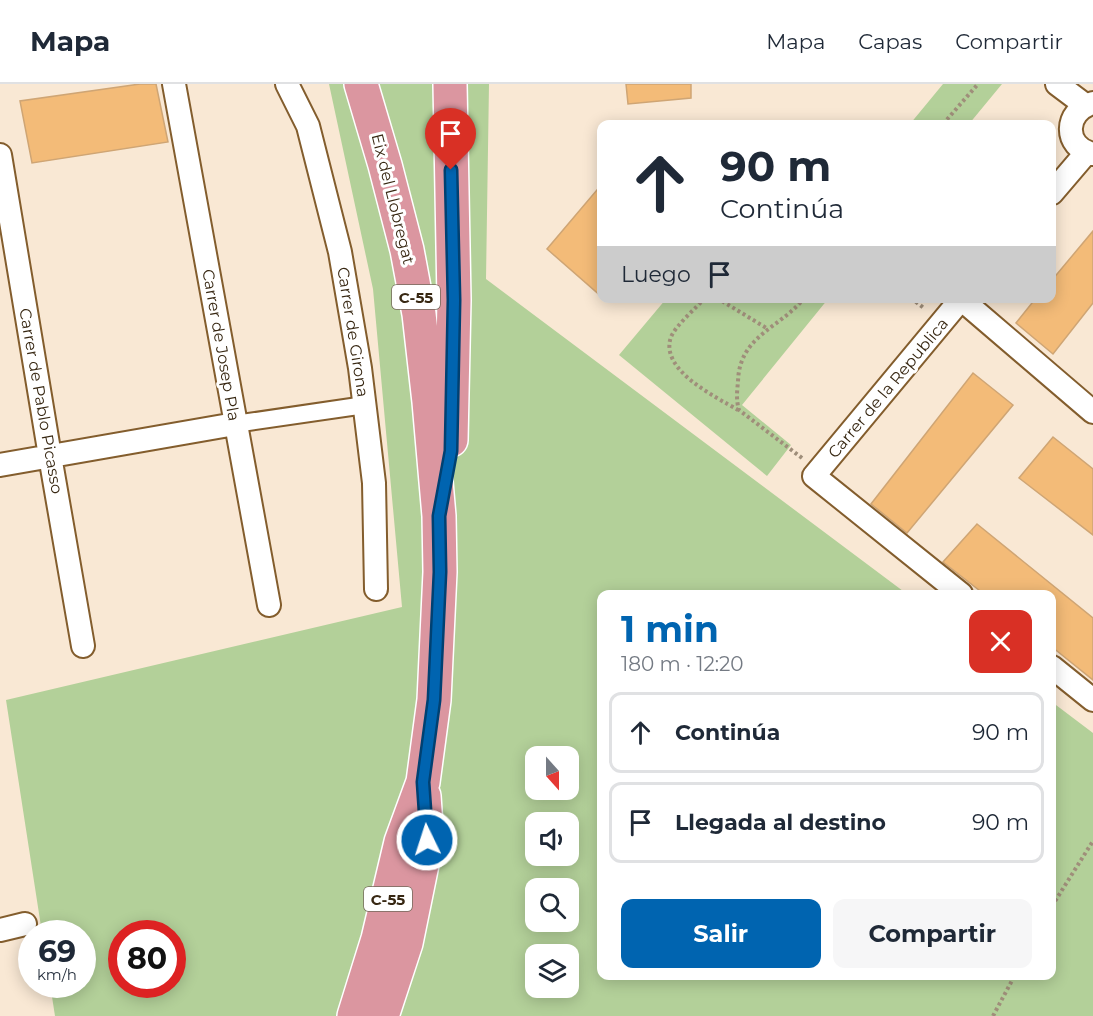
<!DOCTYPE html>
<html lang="es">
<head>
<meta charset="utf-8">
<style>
  body { margin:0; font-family:Montserrat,sans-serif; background:#f6f6f7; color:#1f2937; height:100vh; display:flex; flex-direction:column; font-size:22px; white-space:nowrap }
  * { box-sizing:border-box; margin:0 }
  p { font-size:20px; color:#747a83 }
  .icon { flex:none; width:33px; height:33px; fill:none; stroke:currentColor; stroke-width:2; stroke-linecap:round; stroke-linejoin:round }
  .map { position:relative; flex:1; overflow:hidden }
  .drawer { position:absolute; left:597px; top:506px; width:459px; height:390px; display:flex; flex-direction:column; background:#fff; border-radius:12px; box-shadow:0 3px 15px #0003 }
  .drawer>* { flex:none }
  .guide { position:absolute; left:597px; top:36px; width:459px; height:183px; border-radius:12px; box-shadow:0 3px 15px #0003; background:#fff; color:#1f2937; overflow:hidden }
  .needle { width:39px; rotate:159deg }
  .fabs { position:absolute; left:525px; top:662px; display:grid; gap:12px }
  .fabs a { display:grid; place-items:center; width:54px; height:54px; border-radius:12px; background:#fff; box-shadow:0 3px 15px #0003; font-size:30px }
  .speed { position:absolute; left:18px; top:836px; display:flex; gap:12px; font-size:30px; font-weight:700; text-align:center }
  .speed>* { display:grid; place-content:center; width:78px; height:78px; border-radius:50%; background:#fff; box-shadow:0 3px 15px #0003; line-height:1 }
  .speed small { font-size:15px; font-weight:400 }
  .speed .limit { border:9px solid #d22; background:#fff; color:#111 }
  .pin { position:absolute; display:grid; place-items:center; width:51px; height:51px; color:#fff; margin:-62px -26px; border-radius:50% 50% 50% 0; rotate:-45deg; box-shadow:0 0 6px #0007 }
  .pin .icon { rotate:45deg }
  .me { position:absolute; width:66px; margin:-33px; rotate:356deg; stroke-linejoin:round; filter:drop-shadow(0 0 4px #0008) }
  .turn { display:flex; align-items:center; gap:21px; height:126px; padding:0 24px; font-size:27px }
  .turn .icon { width:78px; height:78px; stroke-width:2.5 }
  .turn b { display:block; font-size:42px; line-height:51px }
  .then { display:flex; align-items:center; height:57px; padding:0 24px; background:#0003; gap:12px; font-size:22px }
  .round { display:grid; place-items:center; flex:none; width:63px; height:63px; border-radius:12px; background:#f6f6f7 }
  .overview { display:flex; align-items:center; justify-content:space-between; height:102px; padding:0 24px }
  h1 { font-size:36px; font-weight:700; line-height:45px; color:#0064b0 }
  .button { display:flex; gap:12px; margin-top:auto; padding:12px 24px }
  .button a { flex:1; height:69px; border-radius:12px; background:#0064b0; color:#fff; font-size:24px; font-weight:700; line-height:69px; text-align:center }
  .button a+a { background:#f6f6f7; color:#1f2937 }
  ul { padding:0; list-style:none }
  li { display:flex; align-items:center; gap:18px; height:81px; margin:0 12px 9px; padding:0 12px; border:3px solid #e0e1e3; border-radius:12px }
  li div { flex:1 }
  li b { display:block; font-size:22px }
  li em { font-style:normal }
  header { display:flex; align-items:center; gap:36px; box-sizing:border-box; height:84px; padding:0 30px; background:#fff; border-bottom:2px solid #e0e1e3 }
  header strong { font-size:28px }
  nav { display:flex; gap:33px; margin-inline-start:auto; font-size:21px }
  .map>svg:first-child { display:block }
  .green { fill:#b3d099; fill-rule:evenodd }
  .building { fill:#f3bb78; stroke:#cfa574; stroke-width:1.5 }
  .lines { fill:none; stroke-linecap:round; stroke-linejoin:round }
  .pedestrian-casing { stroke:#835d2d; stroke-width:20 }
  .minor-casing { stroke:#835d2d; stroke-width:26 }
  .trunk-casing { stroke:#fff; stroke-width:36 }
  .path { stroke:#9f8e7a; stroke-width:4; stroke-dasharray:3 3; stroke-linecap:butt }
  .pedestrian { stroke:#fff; stroke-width:16 }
  .minor { stroke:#fff; stroke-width:22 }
  .trunk { stroke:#db96a0; stroke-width:33 }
  .route-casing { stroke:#004172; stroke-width:15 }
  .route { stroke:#0064b0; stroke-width:10 }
  .labels { text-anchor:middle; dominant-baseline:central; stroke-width:6; stroke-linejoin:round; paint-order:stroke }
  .shield { fill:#fff; stroke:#736859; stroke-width:1.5 }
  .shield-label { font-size:15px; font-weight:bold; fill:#372712 }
  .street-label { font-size:16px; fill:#372712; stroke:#fff }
</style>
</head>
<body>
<header>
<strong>Mapa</strong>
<nav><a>Mapa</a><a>Capas</a><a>Compartir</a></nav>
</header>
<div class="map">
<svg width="1093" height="932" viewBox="0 0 1093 932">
  <rect width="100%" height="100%" fill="#f9e8d4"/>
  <path class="green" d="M 329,0 L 489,0 L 486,195 L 907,510 L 602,510 L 602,891 L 1052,891 L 1052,618 L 1093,649 L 1093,932 L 55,932 L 50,900 L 82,900 L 82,849 L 42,849 L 6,616 L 402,523 L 373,205 ZM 536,672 L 568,672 L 568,705 L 536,705 ZM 536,738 L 568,738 L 568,771 L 536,771 ZM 536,804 L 568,804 L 568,837 L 536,837 ZM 122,849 L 172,849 L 172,900 L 122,900 ZM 536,870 L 568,870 L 568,903 L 536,903 Z
    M 943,0 L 1002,0 L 969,40 L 910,40 Z
    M 666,215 L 828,215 L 742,321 L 791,361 L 767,392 L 619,271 Z"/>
  <path class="building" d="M 140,0 L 156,0 L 168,58 L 32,79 L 20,17 Z
    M 626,0 L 691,0 L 691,14 L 628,20 Z
    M 602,100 L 602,213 L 547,165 Z
    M 1093,147 L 1093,219 L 1053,270 L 1016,239 L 1036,214 L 1052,214 L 1052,196 Z
    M 973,289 L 1013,321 L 907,449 L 871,420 Z
    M 1053,353 L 1093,385 L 1093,451 L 1019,394 Z
    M 977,440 L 1093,534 L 1093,596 L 1052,563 L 1052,510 L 984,510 L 943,478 Z"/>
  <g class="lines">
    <g class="pedestrian-casing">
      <path id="pedestrian" d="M 235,340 L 365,321"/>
    </g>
    <g class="minor-casing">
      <path id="minor" d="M 174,0 L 269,521
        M 287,0 L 308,42 L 340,168 L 360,284 L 374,399 L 376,505
        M 1057,0 L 1085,21
        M 1093,19 C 1064,27 1063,63 1093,70
        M 0,71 L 50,372 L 83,562
        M 1052,109 L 1087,68
        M 961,215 L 1093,328
        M 0,381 L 235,340
        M 961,510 L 814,392 L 962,214
        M 1052,583 L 1093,616
        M 0,846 L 25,840"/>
    </g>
    <g class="trunk-casing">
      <path id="trunk" d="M 450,0 L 454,216 L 451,356
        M 354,932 L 378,855 L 401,758 L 423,698 L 434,616 L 440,488 L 439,432 L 429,318 L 419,230 L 407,166 L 385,81 L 361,0
        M 382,932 L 406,859 L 427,756 L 424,712"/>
    </g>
    <path class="path" d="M 943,40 L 978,0
      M 705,214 C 696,224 676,241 671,253 C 659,286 716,313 738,326
      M 717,214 L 768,245
      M 911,214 L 925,225
      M 802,374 L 739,326 C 736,316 737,307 738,298 C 739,251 781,244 804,214
      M 1052,822 L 1093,757
      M 993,932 L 1015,891"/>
    <use href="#pedestrian" class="pedestrian"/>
    <use href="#minor" class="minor"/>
    <use href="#trunk" class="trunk"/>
  </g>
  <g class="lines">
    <g class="route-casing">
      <path id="route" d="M 427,756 L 423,698 L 434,616 L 440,488 L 439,432 L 451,367 L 454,216 L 451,86"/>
    </g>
    <use href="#route" class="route"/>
  </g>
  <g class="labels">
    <g class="shield">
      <rect x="392" y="201" width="48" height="24" rx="4.5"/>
      <rect x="364" y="803" width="48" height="24" rx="4.5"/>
    </g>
    <g class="shield-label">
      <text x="416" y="213">C-55</text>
      <text x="388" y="815">C-55</text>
    </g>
    <g class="street-label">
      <text transform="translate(393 115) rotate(76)">Eix del Llobregat</text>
      <text transform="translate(353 248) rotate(81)">Carrer de Girona</text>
      <text transform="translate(221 261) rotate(80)">Carrer de Josep Pla</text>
      <text transform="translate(888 304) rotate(-50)">Carrer de la Republica</text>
      <text transform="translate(41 317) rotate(80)">Carrer de Pablo Picasso</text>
    </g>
  </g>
</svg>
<div class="fabs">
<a><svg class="needle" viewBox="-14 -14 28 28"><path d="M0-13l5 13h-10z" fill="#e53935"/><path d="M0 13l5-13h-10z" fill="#747a83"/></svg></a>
<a><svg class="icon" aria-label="sound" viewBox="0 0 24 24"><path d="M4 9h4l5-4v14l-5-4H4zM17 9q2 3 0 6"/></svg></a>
<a><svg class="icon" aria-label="search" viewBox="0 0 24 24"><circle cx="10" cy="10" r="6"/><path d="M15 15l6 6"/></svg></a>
<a><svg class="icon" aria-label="layers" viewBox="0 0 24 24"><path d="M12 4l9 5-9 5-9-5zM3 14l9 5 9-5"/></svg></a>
</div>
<div class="speed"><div>69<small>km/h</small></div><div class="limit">80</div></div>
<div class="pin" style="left:451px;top:86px;background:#d93025"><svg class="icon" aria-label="arrive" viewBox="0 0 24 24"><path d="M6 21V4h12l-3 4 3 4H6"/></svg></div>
<svg class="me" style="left:427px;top:756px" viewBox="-20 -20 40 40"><circle r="17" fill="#0064b0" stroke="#fff" stroke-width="3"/><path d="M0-11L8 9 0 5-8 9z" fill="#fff"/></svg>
<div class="guide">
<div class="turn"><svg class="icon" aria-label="ahead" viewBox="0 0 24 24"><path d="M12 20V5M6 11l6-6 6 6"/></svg><div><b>90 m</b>Continúa</div></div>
<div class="then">Luego<svg class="icon" aria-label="arrive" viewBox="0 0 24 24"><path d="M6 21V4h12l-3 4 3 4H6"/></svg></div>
</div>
<section class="drawer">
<div class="overview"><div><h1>1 min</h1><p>180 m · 12:20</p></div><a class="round" style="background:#d93025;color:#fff"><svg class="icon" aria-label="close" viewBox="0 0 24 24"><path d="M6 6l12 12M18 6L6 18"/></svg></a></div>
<ul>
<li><svg class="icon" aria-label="ahead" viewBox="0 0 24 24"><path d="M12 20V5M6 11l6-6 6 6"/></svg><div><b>Continúa</b></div><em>90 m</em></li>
<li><svg class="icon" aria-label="arrive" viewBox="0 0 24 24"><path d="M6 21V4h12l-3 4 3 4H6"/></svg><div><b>Llegada al destino</b></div><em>90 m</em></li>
</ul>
<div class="button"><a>Salir</a><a>Compartir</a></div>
</section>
</div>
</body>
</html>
